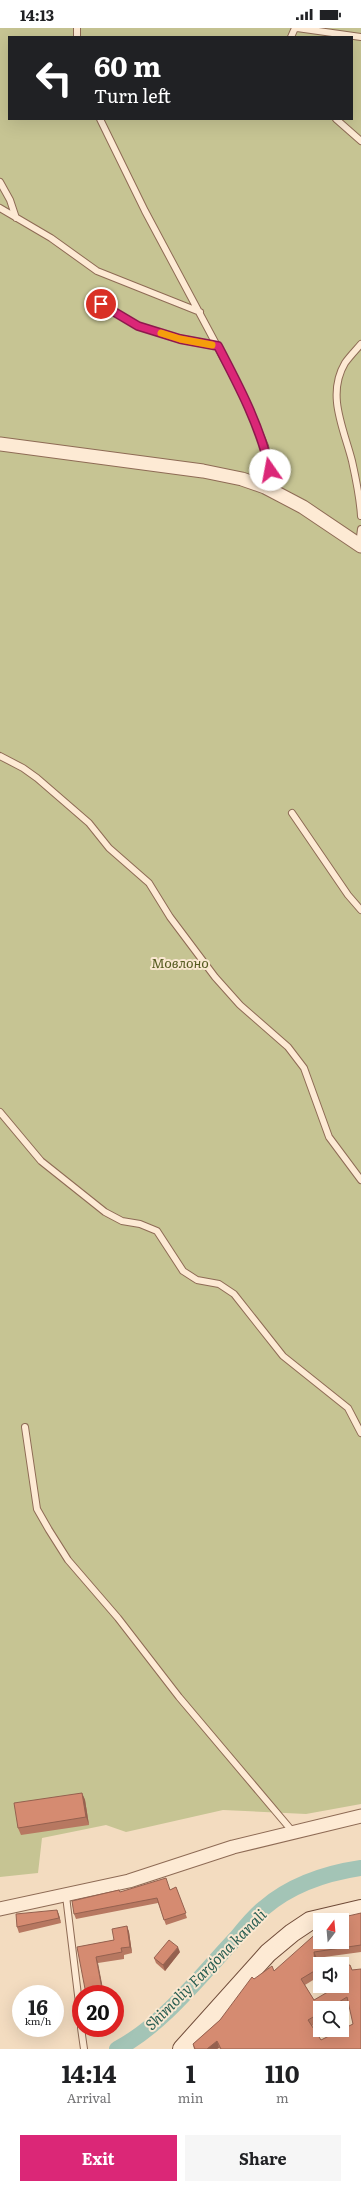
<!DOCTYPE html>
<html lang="en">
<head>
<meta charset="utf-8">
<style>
  body { margin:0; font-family:Literata,serif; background:#f6f6f6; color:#202124; height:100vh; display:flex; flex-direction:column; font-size:15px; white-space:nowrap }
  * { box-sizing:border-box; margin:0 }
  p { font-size:13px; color:#757577 }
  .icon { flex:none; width:22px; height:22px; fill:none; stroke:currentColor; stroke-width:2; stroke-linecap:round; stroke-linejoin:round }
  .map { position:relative; height:2021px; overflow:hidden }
  .drawer { display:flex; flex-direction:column; background:#fff; flex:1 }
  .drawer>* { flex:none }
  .hud { position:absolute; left:8px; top:8px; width:345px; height:84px; border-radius:0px; box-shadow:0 4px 16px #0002; background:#202124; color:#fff; overflow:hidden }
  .needle { width:26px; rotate:16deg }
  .tools { position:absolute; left:313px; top:1885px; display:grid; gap:8px }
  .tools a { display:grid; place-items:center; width:36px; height:36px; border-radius:0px; background:#fff; box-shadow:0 4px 16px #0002; font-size:20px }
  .speed { position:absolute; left:12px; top:1957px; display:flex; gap:8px; font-size:20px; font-weight:700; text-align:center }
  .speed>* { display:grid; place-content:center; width:52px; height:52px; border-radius:50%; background:#fff; box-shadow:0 4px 16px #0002; line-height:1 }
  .speed small { font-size:10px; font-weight:400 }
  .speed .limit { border:6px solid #d22; background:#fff; color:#111 }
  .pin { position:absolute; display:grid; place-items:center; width:34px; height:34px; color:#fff; margin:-17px; border:2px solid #fff; border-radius:50%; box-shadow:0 1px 4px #0007 }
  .me { position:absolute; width:44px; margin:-22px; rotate:348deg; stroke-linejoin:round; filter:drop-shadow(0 0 3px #0008) }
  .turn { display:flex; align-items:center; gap:14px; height:84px; padding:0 20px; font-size:18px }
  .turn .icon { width:52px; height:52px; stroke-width:2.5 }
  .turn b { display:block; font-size:28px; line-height:34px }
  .eta { display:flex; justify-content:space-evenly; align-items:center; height:68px; text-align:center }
  .eta b { font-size:24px; font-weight:700; line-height:28px }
  .cta { display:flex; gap:8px; margin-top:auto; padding:8px 20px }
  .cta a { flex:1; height:46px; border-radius:0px; background:#db2777; color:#fff; font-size:16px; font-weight:700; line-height:46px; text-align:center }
  .cta a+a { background:#f6f6f6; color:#202124 }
  .status { display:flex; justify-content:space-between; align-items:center; height:28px; padding:0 20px; background:#fff; direction:ltr }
  .status svg { height:11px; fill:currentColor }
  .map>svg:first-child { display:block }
  .cemetery { fill:#c6c493; fill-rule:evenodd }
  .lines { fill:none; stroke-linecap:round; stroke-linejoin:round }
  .canal { stroke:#a3c4b6; stroke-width:16 }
  .lane-casing { stroke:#8e6b55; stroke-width:8 }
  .street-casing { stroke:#8e6b55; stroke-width:15 }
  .secondary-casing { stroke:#704c39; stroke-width:20 }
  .lane { stroke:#fdead4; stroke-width:6 }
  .street { stroke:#fdead4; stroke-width:13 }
  .secondary { stroke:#fdead4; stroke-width:18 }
  .wall { fill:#b77861; fill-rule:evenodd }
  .shaded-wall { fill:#95614f }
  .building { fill:#d58b71; stroke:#95614f; fill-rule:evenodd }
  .route-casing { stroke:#8e194d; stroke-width:10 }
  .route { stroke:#db2777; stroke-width:7 }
  .slow { stroke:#f59e0b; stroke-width:7 }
  .labels { text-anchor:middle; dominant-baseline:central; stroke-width:4; stroke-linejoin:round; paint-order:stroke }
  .park-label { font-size:14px; font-style:italic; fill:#555b20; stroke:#f9e7d0 }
  .water-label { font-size:15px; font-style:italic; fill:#295e52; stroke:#f9e7d0 }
</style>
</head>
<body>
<div class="status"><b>14:13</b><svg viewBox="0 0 49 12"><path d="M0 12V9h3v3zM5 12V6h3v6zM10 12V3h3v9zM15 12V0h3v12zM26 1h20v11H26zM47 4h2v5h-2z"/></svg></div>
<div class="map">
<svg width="361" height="2021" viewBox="0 0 361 2021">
  <rect width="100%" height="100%" fill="#f3dcc0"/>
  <path class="cemetery" d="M 0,0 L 361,0 L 361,1776 L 306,1786 L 223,1782 L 126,1804 L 106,1797 L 42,1810 L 38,1845 L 0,1849 ZM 9,9 L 352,9 L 352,91 L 9,91 Z"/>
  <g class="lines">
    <path class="canal" d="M 117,2021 C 163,1997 201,1947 237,1909 C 245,1899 254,1888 264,1880 C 291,1857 327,1845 361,1840"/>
    <g class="lane-casing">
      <path id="lane" d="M 77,0 L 77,9
        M 297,0 L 361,9
        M 291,9 L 295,0
        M 100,91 L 145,183 L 239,359 L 265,418 L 275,463
        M 336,91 L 361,113
        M 0,154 L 10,172 L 16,190
        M 0,180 L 51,210 L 97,243 L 200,284
        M 101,276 L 138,298 L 180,311 L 218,318
        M 361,316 C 356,322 350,328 345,335 C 326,367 344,401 352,433 C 356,451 360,470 361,488
        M 359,517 L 361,501
        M 0,728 L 23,740 L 37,750 L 89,795 L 109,820 L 149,855 L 170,889 L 215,949 L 240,977 L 288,1019 L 304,1040 L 329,1109 L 361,1152
        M 292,785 L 348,867 L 361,882
        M 0,1084 L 41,1133 L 105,1184 L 122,1193 L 140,1196 L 157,1203 L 183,1243 L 197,1252 L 219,1256 L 234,1266 L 283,1328 L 348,1380 L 361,1405
        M 25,1399 L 37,1481 L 49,1502 L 68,1532 L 118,1590 L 179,1669 L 293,1804
        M 66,1868 L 81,1992
        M 81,2000 L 84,2021"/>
    </g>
    <g class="street-casing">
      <path id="street" d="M 0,416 L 203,443 L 242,451 L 265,459 L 303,479 L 361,518
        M 0,1881 L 129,1853 L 233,1819 L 361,1788"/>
    </g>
    <g class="secondary-casing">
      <path id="secondary" d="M 182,2021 L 268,1925 L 292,1905 L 310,1893 L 361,1881"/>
    </g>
    <use href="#lane" class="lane"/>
    <use href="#street" class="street"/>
    <use href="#secondary" class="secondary"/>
  </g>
  <path class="wall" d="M 82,1765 L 85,1772 L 89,1797 L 21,1807 L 18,1800 Z
    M 176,1859 L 187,1890 L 166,1897 L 158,1875 L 76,1891 L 74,1886 L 119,1862 L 120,1864 L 170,1862 Z
    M 57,1882 L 59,1887 L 61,1895 L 19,1905 L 17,1899 Z
    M 361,1885 L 361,1924 L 317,1930 L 318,1949 L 305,1957 L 314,1972 L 342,1958 L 352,1942 L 361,2021 L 220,2021 L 219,2020 L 217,2021 L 194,2021 L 193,2016 L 220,1992 L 254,1951 L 274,1943 ZM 349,1976 L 353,1996 L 321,2012 L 312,1998 L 320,1993 L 320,1980 L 342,1980 Z
    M 127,1898 L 129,1904 L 132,1925 L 124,1927 L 124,1931 L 98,1935 L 77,1919 L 114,1912 Z
    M 180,1924 L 165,1943 L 156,1935 L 154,1930 Z
    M 92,2000 L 107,2000 L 93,2003 Z"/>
  <path class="shaded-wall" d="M 82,1765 L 85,1772 L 89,1797 L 86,1789 Z
    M 57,1882 L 59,1887 L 61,1895 L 59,1890 Z
    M 127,1898 L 129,1904 L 132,1925 L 130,1919 Z
    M 178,1919 L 180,1924 L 165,1943 L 163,1937 Z
    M 314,1924 L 317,1930 L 318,1949 L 316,1942 Z
    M 96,1929 L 98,1935 L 104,1966 L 103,1966 Z
    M 217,2013 L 219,2020 L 217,2021 L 207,2021 Z"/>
  <path class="building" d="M 82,1765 L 86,1789 L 18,1800 L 14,1775 Z
    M 166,1850 L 170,1862 L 176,1859 L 186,1885 L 164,1892 L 157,1870 L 74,1886 L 72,1873 L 119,1862 L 120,1864 Z
    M 57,1882 L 59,1890 L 17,1899 L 16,1886 Z
    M 361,1885 L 361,1917 L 314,1924 L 316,1942 L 301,1951 L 314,1972 L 338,1958 L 342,1958 L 342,1938 L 350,1937 L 352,1942 L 361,1941 L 361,2021 L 221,2021 L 217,2013 L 207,2021 L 195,2021 L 193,2016 L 220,1992 L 252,1949 L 254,1951 L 272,1938 L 274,1943 L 320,1902 L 320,1914 L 342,1914 L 342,1892 L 331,1892 ZM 347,1969 L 353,1996 L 321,2012 L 308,1992 L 320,1985 L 320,1980 L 329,1980 Z
    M 127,1898 L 130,1919 L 121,1920 L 122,1924 L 96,1929 L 103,1966 L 86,1966 L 77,1919 L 114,1912 L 112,1901 Z
    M 169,1912 L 178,1919 L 163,1937 L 154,1930 Z"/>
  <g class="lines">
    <g class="route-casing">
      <path id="route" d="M 101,276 L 138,298 L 180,311 L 218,318 C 239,358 260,398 270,442"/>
    </g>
    <use href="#route" class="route"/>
    <path class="slow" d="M 161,305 L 180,311 L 212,317"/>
  </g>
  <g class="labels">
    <g class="park-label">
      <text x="180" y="934">Мовлоно</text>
    </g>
    <g class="water-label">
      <text transform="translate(205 1941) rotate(-45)">Shimoliy Fargʻona kanali</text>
    </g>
  </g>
</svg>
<div class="tools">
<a><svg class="needle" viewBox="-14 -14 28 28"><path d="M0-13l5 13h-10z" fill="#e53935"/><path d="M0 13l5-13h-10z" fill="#757577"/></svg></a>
<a><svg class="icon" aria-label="sound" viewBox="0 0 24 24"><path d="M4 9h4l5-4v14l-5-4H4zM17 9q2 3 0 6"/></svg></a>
<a><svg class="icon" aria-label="search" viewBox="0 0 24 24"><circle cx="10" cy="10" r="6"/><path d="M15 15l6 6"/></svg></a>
</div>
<div class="speed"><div>16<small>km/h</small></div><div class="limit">20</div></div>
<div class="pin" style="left:101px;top:276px;background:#d93025"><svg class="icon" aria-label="arrive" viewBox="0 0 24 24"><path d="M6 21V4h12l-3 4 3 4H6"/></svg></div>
<svg class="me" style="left:270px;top:442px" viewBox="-20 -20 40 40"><circle r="19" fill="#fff"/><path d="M0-13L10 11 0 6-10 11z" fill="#db2777"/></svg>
<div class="hud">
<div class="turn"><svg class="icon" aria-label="left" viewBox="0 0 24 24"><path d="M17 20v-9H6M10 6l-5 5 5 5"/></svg><div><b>60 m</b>Turn left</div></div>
</div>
</div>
<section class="drawer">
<div class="eta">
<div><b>14:14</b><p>Arrival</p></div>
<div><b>1</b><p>min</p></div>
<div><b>110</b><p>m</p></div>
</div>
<div class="cta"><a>Exit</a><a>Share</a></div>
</section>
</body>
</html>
